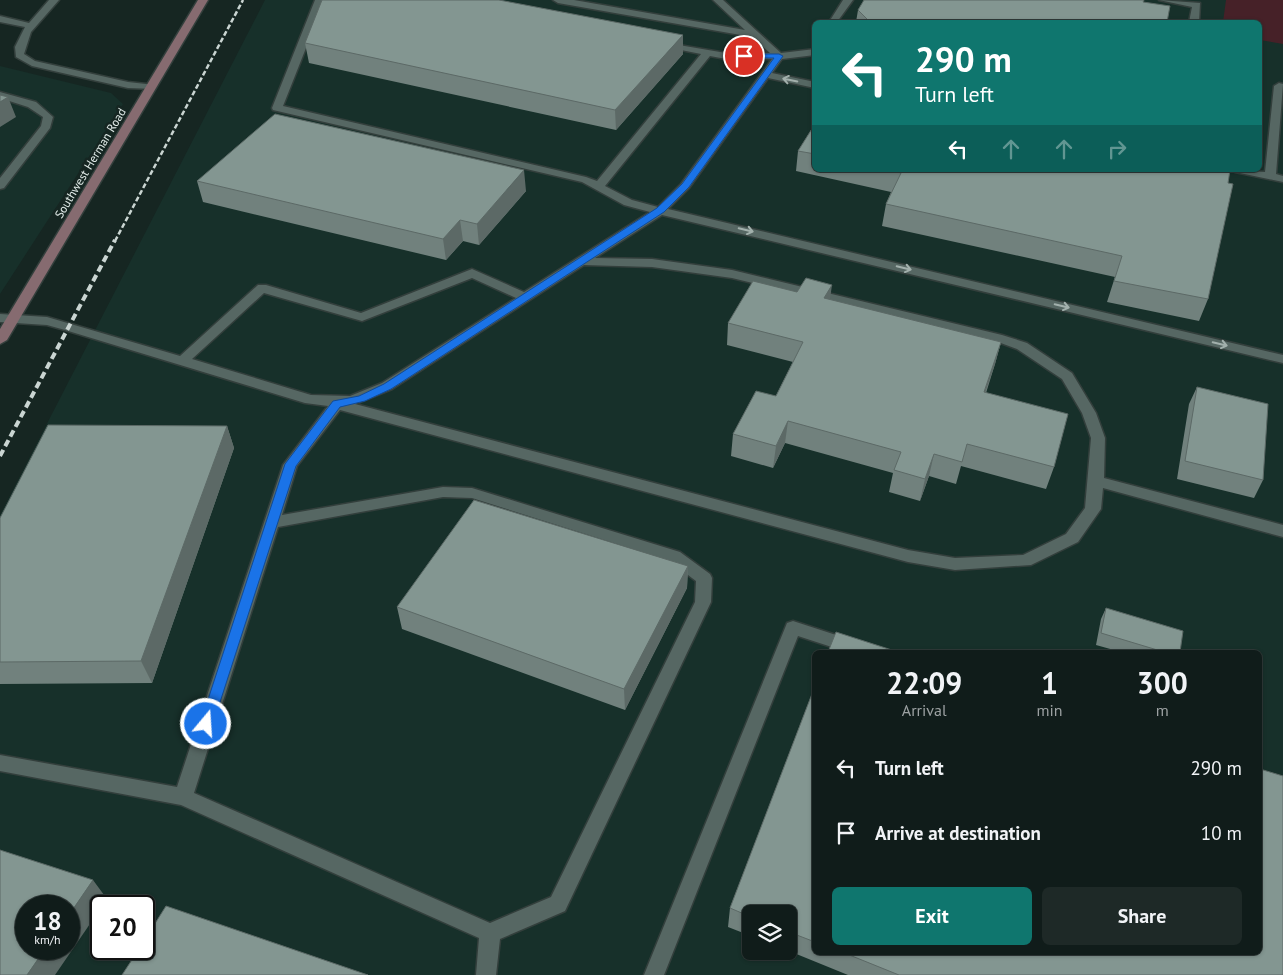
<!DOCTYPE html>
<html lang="en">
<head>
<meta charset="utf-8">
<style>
  body { margin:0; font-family:"PT Sans",sans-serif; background:#1e2927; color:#f1f3f6; height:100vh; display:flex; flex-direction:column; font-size:19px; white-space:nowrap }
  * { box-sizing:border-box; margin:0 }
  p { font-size:16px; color:#9ca1a2 }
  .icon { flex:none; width:28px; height:28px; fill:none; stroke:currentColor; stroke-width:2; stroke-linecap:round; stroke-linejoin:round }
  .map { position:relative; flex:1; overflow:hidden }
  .side { position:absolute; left:812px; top:650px; width:450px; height:305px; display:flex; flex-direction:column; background:#101c1a; border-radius:8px; box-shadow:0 1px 4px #0004,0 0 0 1px #303a39 }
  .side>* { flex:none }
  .guide { position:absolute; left:812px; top:20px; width:450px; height:152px; border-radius:8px; box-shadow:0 1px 4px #0004,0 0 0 1px #303a39; background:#0f766e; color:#fff; overflow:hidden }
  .tools { position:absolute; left:742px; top:905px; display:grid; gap:10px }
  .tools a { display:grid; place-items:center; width:55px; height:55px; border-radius:8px; background:#101c1a; box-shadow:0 1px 4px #0004,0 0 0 1px #303a39; font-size:25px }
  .speed { position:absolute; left:15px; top:895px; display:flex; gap:10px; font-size:25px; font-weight:700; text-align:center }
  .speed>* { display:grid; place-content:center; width:65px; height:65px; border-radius:50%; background:#101c1a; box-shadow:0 1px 4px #0004,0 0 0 1px #303a39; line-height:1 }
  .speed small { font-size:12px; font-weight:400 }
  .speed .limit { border:2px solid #111; border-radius:8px; background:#fff; color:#111 }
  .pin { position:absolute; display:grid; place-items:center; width:42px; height:42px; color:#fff; margin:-21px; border:2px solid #fff; border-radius:50%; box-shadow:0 1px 5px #0007 }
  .me { position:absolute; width:55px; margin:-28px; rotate:18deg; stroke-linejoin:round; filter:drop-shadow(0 0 4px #0008) }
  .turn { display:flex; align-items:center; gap:18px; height:105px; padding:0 20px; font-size:22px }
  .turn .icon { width:65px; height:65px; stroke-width:2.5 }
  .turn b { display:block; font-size:35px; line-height:42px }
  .lanes { display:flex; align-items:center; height:48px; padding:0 20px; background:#0003; justify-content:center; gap:25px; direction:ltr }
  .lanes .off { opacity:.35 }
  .eta { display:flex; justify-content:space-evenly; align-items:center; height:85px; text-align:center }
  .eta b { font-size:30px; font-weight:700; line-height:35px }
  .action { display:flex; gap:10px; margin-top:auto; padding:10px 20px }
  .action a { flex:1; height:58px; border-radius:8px; background:#0f766e; color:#fff; font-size:20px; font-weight:700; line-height:58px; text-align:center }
  .action a+a { background:#1e2927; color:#f1f3f6 }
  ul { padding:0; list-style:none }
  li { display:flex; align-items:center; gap:15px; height:65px; padding:0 20px }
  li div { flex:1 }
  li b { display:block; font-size:19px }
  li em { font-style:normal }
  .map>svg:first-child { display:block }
  .built { fill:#17302a; fill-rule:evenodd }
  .green { fill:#462128 }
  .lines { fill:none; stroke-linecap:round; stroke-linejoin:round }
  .lane-casing { stroke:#333f3c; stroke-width:3 }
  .secondary-casing { stroke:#333f3c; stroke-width:3 }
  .lane { fill:#566763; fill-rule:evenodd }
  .secondary { fill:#866b70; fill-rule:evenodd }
  .rail-far1 { stroke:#cad5d2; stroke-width:2.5; stroke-dasharray:5 2.5; stroke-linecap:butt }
  .rail { stroke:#cad5d2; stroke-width:4; stroke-dasharray:7 4; stroke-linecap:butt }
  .wall { fill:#71817d }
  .shaded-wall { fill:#5c6966 }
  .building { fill:#839691; stroke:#5c6966 }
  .oneway { stroke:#a2b0ac }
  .route { fill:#1a73e8; stroke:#114b97 }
  .labels { text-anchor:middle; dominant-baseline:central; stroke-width:5; stroke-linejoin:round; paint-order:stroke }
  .far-street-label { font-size:12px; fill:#e1ebe8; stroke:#162622 }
</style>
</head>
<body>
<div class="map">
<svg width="1283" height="975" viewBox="0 0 1283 975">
  <rect width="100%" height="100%" fill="#162622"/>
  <path class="built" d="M 265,0 L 1283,0 L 1283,975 L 0,975 L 0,515 ZM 815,22 L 1260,22 L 1260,170 L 815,170 ZM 815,652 L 1260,652 L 1260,952 L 815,952 ZM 26,906 L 69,906 L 69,949 L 26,949 ZM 101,906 L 144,906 L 144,949 L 101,949 ZM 751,914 L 789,914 L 789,951 L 751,951 Z
    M 0,66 L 111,93 L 123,104 L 0,294 Z"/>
  <path class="green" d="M 1226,0 L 1283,0 L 1283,44 L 1260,40 L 1260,22 L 1223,22 Z"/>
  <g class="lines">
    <g class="lane-casing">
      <path id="lane" d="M 49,0 L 59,0 L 31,32 L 24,54 L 35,61 L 128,82 L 155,85 L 155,89 L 128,88 L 32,66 L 16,57 L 15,47 L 25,27 L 0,22 L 0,16 L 29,23 Z
        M 315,0 L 325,0 L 283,106 L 586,177 L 597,181 L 701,54 L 661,46 L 661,42 L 726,53 L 770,53 L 752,37 L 558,3 L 553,0 L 574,0 L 745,30 L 713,0 L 723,0 L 781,53 L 815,49 L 815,55 L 782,59 L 772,73 L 815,82 L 815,88 L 768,78 L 689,188 L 668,209 L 1283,355 L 1283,363 L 662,215 L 595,258 L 652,259 L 732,270 L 1002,335 L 1027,343 L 1072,373 L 1096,413 L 1105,438 L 1104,478 L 1283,525 L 1283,537 L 1103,488 L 1101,509 L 1078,542 L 1031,565 L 955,570 L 908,562 L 340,410 L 297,466 L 282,515 L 443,487 L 472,488 L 680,552 L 710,574 L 712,578 L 711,602 L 565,911 L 500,939 L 496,975 L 476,975 L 479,938 L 181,805 L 0,771 L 0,755 L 177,787 L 283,465 L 328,406 L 305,403 L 65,330 L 47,325 L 0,322 L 0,314 L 47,317 L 180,356 L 258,285 L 266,285 L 361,313 L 472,269 L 524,292 L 650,212 L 624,205 L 582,182 L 273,110 L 272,108 ZM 710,56 L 726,59 L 772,59 L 681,184 L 658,207 L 632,200 L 605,186 ZM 584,265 L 652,267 L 732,278 L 998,342 L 1017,349 L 1062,379 L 1082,413 L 1091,438 L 1085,508 L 1066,534 L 1023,555 L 955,558 L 908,550 L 355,404 L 392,389 ZM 472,278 L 516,298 L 382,383 L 350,396 L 311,395 L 192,359 L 264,293 L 362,321 ZM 443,497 L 472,498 L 668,560 L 696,581 L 695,602 L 551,897 L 490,923 L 194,793 L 278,527 Z
        M 843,0 L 853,0 L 837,22 L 829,22 Z
        M 1159,0 L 1200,3 L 1199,22 L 1189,22 L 1192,7 Z
        M 1279,83 L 1283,84 L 1276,174 L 1283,176 L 1283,182 L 1235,172 L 1233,170 L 1265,172 L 1274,86 Z
        M 0,92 L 36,102 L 53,117 L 50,128 L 4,188 L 0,189 L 0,178 L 41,126 L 43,117 L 28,107 L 0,98 Z
        M 793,621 L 873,647 L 875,652 L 847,652 L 798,636 L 664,975 L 644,975 L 785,628 L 787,623 Z"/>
    </g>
    <g class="secondary-casing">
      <path id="secondary" d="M 198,0 L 208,0 L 7,340 L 0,344 L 0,329 Z"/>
    </g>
    <use href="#lane" class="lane"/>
    <use href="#secondary" class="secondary"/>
    <path class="rail-far1" d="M 115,241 L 243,0"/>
    <path class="rail" d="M 0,456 L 115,240"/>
  </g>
  <path class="wall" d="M 1143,2 L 1167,22 L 856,22 L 858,10 Z
    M 305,43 L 683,54 L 616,130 L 309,63 Z
    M 815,124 L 815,170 L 1230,170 L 1208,299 L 1199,321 L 1107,302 L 1115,277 L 882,226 L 886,204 L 891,192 L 796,171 L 798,151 Z
    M 197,181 L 526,191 L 479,245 L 463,241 L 446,260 L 203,202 Z
    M 830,300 L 1001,342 L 995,364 L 986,393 L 1054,467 L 1046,489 L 961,466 L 956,484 L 929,476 L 920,501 L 889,492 L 893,473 L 785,443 L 773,468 L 731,456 L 733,434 L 776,396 L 793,362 L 727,345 L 728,323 Z
    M 1197,387 L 1263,480 L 1254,498 L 1177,479 L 1189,404 Z
    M 227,426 L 234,448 L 152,683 L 0,684 L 0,518 Z
    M 688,566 L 687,588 L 625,710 L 402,629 L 397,607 Z
    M 1106,608 L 1180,652 L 1121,652 L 1096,645 L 1101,619 Z
    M 815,686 L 815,952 L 1260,952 L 1283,975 L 848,975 L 789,951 L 789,914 L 751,914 L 751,936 L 728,927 L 730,908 Z"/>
  <path class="shaded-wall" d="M 683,35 L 683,54 L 616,130 L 615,110 Z
    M 8,97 L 16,117 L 0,127 L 0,102 Z
    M 524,170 L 526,191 L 479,245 L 477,224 Z
    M 460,220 L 463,241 L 446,260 L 443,239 Z
    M 832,285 L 829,306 L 824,298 Z
    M 1001,342 L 995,364 L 978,414 L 984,392 Z
    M 788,421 L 785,443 L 773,468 L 776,446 Z
    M 227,426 L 234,448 L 152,683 L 141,661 Z
    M 934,454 L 929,476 L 920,501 L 925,479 Z
    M 688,566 L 687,588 L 625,710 L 624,689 Z
    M 93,880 L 107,899 L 55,975 L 27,975 L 45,949 L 69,949 L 69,915 Z"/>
  <path class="building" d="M 322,0 L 499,0 L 683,35 L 615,110 L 305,43 Z
    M 864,0 L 1144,0 L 1143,2 L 1170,6 L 1167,22 L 870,22 L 858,10 Z
    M 0,95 L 8,97 L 0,102 Z
    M 275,114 L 524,170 L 477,224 L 460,220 L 443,239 L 197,181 Z
    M 815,124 L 815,154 L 798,151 Z
    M 889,170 L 1230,170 L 1228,183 L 1233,184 L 1208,299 L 1114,281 L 1122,256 L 886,204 L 901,173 Z
    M 806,278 L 832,285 L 824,298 L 1001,342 L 984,392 L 1068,414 L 1054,467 L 967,444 L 962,462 L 934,454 L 925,479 L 894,470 L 901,452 L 788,421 L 776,446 L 733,434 L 756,391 L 776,396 L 803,342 L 728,323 L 753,281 L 797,292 Z
    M 1197,387 L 1268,404 L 1263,480 L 1185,461 Z
    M 48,425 L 227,426 L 141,661 L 0,662 L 0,518 Z
    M 474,500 L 688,566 L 624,689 L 397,607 Z
    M 1106,608 L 1183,631 L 1180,652 L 1164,652 L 1101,633 Z
    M 836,632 L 898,652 L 828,652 Z
    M 815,686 L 815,942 L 789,932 L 789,914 L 751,914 L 751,917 L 730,908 Z
    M 1260,769 L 1283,776 L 1283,975 L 899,975 L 842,952 L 1260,952 Z
    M 0,850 L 93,880 L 69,915 L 69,906 L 26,906 L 26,949 L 45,949 L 27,975 L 0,975 Z
    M 166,906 L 368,975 L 122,975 L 139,949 L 144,949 L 144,941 Z"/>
  <defs><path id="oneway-shaft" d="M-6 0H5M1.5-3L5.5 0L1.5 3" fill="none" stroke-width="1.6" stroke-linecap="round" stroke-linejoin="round" transform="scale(1.25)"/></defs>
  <g class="oneway">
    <use href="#oneway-shaft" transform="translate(790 80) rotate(-169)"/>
    <use href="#oneway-shaft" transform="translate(746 230) rotate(13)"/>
    <use href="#oneway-shaft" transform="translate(904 268) rotate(13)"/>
    <use href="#oneway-shaft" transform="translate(1062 306) rotate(13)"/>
    <use href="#oneway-shaft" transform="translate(1220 344) rotate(13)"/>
  </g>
  <path class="route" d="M 744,54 L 779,54 L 783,56 L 689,187 L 664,212 L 391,389 L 365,401 L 340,407 L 296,466 L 213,724 L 211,728 L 202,728 L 200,724 L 285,464 L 333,401 L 359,396 L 384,384 L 657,208 L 682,184 L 774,58 L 741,58 L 740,56 Z"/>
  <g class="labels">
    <g class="far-street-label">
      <text transform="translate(90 163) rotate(-59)">Southwest Herman Road</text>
    </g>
  </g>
</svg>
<div class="tools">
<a><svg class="icon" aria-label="layers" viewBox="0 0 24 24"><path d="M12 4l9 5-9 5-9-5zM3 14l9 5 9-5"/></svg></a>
</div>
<div class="speed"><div>18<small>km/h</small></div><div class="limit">20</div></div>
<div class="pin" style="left:744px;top:56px;background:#d93025"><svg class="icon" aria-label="arrive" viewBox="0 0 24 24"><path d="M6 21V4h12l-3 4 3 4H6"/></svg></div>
<svg class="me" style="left:206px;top:724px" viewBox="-20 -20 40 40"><circle r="17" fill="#1a73e8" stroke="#fff" stroke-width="3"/><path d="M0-11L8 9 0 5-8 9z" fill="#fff"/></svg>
<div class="guide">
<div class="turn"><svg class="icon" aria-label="left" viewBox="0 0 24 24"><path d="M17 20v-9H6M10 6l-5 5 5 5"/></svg><div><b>290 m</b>Turn left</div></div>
<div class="lanes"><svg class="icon" aria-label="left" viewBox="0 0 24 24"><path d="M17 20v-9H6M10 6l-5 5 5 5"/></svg><svg class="icon off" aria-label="ahead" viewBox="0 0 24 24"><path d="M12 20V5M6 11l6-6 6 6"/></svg><svg class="icon off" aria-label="ahead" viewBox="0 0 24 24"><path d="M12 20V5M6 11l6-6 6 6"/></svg><svg class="icon off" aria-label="right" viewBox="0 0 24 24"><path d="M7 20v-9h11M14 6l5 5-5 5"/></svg></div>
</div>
<section class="side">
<div class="eta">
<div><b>22:09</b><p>Arrival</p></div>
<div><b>1</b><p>min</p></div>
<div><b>300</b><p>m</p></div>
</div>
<ul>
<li><svg class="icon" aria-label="left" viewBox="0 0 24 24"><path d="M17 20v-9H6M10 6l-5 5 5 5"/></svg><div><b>Turn left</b></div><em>290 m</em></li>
<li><svg class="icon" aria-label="arrive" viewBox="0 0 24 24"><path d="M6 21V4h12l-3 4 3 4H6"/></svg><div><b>Arrive at destination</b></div><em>10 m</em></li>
</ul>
<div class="action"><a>Exit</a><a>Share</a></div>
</section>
</div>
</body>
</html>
